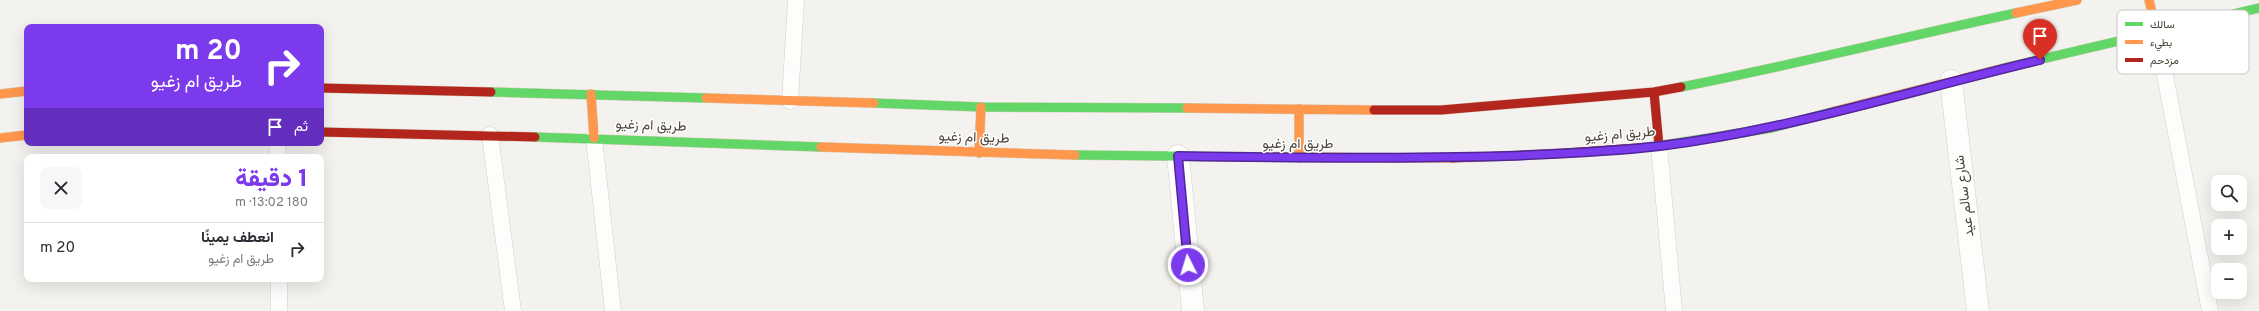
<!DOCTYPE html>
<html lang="ar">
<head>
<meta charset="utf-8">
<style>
  body { margin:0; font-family:Overpass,Vazirmatn,sans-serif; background:#f7f7f7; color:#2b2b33; direction:rtl; height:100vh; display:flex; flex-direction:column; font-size:15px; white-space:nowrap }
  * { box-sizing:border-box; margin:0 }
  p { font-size:13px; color:#7c7c81 }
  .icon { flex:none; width:22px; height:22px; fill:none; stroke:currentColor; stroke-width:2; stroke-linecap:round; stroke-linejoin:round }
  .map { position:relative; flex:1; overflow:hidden; direction:ltr }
  .drawer { position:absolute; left:24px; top:154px; width:300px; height:128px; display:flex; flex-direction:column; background:#fff; border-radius:8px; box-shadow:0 4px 16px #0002; direction:rtl }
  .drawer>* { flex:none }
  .guide { position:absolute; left:24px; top:24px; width:300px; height:122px; border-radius:8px; box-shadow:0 4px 16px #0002; direction:rtl; background:#7c3aed; color:#fff; overflow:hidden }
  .buttons { position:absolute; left:2211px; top:175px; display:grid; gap:8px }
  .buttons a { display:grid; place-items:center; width:36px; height:36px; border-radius:8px; background:#fff; box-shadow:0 4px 16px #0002; font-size:20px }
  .pin { position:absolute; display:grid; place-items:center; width:34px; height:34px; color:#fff; margin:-41px -17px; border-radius:50% 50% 50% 0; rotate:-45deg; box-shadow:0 0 4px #0007 }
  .pin .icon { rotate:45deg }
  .me { position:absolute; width:44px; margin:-22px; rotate:355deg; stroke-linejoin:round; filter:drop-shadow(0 0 3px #0008) }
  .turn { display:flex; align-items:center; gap:14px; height:84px; padding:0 16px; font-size:18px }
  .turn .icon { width:52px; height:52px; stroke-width:2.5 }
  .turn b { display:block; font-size:28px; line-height:34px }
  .then { display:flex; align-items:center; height:38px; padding:0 16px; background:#0003; gap:8px; font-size:15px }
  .round { display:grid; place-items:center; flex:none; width:42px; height:42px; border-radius:8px; background:#f7f7f7 }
  .summary { display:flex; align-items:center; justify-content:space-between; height:68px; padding:0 16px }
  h1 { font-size:24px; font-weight:800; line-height:30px; color:#7c3aed }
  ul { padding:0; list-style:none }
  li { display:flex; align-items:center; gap:12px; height:52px; padding:0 16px; border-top:1px solid #e1e1e2 }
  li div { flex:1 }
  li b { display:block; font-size:15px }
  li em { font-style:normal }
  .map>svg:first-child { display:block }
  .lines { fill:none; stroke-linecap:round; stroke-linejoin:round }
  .lane-casing { stroke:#d2d0cb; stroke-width:17 }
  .street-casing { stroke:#d2d0cb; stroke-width:23 }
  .fast-casing { stroke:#d6cebb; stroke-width:10 }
  .slow-casing { stroke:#d6cebb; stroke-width:10 }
  .jam-casing { stroke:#d6cebb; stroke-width:10 }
  .lane { stroke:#fdfdfc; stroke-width:16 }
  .street { stroke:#fdfdfc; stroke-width:22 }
  .fast { stroke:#63d668; stroke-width:9 }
  .slow { stroke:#ff974d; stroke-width:9 }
  .jam { stroke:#b3261e; stroke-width:9 }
  .route-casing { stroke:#51269a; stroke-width:10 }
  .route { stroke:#7c3aed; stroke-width:7 }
  .labels { text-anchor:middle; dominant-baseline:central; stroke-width:3; stroke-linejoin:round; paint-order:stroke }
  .street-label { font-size:14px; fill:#4b4439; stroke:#fff }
  .key { fill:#fff; stroke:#c9c7c4; stroke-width:1 }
  .key-label { font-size:11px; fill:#4b4439 }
</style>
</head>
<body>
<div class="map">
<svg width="2259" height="311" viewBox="0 0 2259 311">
  <rect width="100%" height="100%" fill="#f4f2ee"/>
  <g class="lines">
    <g class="lane-casing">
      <path id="lane" d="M 2157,33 L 2210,311
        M 790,101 L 796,0
        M 490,135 L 513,311
        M 594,138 L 613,311
        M 277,143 L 278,157
        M 1659,146 L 1674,311
        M 279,279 L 279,311"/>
    </g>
    <g class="street-casing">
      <path id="street" d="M 1951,81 L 1978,311
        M 1178,156 L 1193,311"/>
    </g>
    <g class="fast-casing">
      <path id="fast" d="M 2004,68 L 2259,8
        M 1681,87 C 1793,65 1904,37 2016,13
        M 491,92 L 706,98
        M 874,103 L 981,107 L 1187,108
        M 535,137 L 821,147
        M 1651,147 L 1772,128 L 1835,111
        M 1075,155 L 1264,157"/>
    </g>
    <g class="slow-casing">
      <path id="slow" d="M 2149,0 L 2157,33
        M 2016,13 L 2077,0
        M 0,94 L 27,91
        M 591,94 L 594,138
        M 706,98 L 874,103
        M 1187,108 L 1374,110
        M 1299,109 L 1299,158
        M 1835,111 L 2004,68
        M 0,138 L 27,135
        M 821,147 L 1075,155
        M 979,153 L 981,107
        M 1264,157 L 1452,158"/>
    </g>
    <g class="jam-casing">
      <path id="jam" d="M 321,88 L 491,92
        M 1654,92 L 1659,146
        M 1374,110 L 1441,110 L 1654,92 L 1681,87
        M 321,132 L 535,137
        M 1452,158 L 1552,154 L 1651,147"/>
    </g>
    <use href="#lane" class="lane"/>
    <use href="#street" class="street"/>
    <use href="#fast" class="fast"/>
    <use href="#slow" class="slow"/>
    <use href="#jam" class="jam"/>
  </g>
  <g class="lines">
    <g class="route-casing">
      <path id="route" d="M 1188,265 L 1178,156 C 1288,158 1397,159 1507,156 C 1558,154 1609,152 1660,146 C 1788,130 1913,90 2040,60"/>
    </g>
    <use href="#route" class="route"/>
  </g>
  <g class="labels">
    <g class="street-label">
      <text transform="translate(651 126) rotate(2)">طريق ام زغيو</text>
      <text transform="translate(1620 135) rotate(-5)">طريق ام زغيو</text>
      <text transform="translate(974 138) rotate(2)">طريق ام زغيو</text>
      <text x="1298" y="144">طريق ام زغيو</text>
      <text transform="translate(1965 196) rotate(-97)">شارع سالم عيد</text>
    </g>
  </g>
  <rect x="2117" y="10" width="132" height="64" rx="6" class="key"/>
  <rect x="2125" y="22" width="18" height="4" fill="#63d668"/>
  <rect x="2125" y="40" width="18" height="4" fill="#ff974d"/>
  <rect x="2125" y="58" width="18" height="4" fill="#b3261e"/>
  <g class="key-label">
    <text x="2150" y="28">سالك</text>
    <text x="2150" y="46">بطيء</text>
    <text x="2150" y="64">مزدحم</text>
  </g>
</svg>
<div class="buttons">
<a><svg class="icon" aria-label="search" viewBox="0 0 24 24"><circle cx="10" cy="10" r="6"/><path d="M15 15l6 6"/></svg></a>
<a>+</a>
<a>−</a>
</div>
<div class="pin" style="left:2040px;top:60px;background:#d93025"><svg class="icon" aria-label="arrive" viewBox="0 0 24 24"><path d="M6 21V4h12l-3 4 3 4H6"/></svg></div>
<svg class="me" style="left:1188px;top:265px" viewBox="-20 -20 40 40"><circle r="17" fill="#7c3aed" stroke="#fff" stroke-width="3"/><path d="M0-11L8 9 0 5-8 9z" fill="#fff"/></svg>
<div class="guide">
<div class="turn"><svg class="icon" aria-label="right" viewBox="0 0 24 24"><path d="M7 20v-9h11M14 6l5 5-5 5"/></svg><div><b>20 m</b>طريق ام زغيو</div></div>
<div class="then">ثم<svg class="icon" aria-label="arrive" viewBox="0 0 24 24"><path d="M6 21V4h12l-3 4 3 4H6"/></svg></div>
</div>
<section class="drawer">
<div class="summary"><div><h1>1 دقيقة</h1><p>180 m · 13:02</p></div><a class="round"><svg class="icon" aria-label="close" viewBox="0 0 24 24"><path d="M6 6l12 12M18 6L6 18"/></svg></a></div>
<ul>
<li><svg class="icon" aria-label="right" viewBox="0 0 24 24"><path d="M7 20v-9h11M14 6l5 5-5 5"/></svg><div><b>انعطف يمينًا</b><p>طريق ام زغيو</p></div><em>20 m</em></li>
</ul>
</section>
</div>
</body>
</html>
